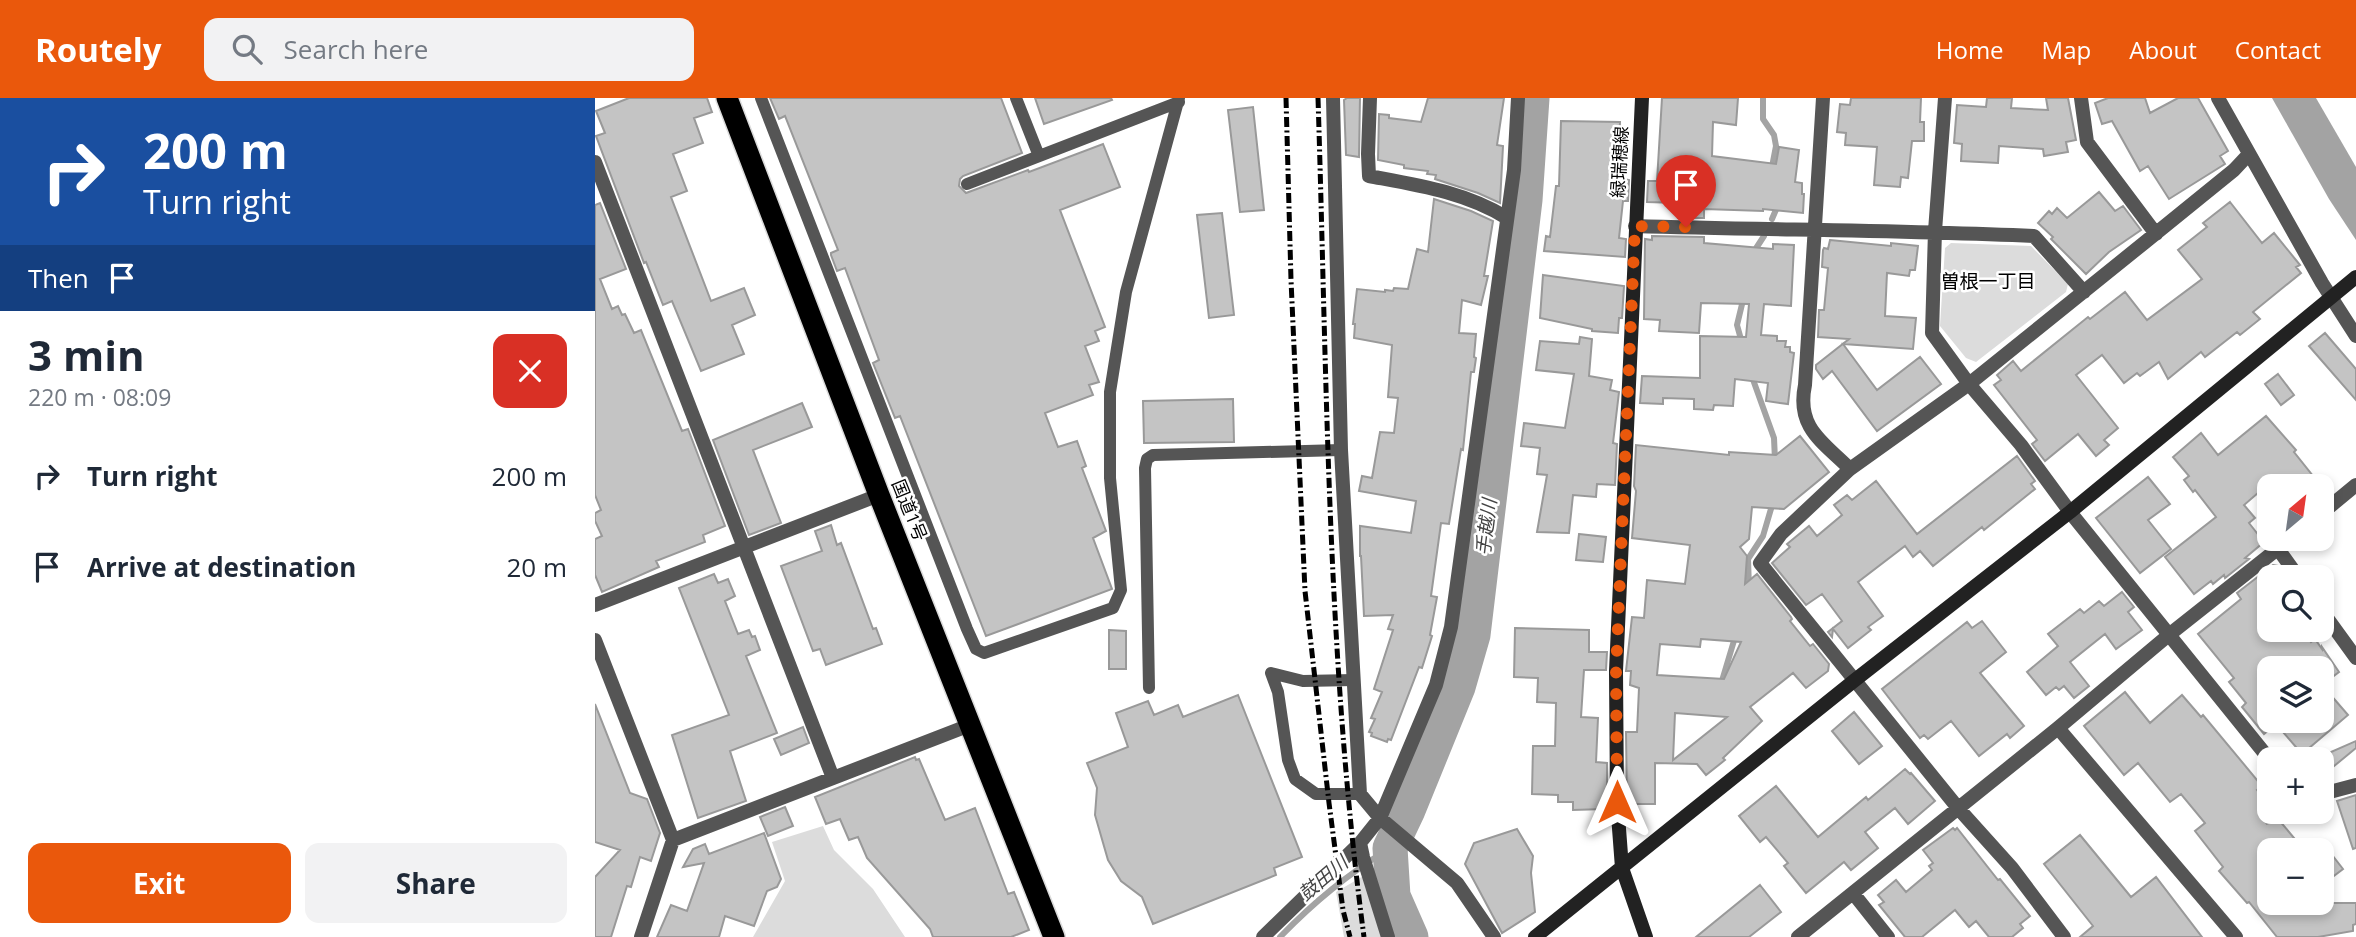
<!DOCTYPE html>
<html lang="en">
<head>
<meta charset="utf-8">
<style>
  body { margin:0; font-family:"Open Sans","Noto Sans JP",sans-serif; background:#f2f2f3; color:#1f2937; height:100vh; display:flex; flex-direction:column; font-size:26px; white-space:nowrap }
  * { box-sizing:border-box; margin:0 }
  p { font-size:23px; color:#747a83 }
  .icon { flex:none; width:38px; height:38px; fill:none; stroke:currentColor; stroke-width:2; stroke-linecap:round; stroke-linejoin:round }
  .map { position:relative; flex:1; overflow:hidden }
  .side { display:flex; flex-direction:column; background:#fff; width:595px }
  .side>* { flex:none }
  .guide { background:#1a4fa0; color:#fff; overflow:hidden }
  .needle { width:46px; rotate:29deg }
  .controls { position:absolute; left:1662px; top:376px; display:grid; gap:14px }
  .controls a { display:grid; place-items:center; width:77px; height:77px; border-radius:14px; background:#fff; box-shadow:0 4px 10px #0003; font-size:35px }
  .pin { position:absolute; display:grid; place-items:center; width:60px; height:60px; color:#fff; margin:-72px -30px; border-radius:50% 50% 50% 0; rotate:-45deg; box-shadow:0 0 7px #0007 }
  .pin .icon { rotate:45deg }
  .me { position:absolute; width:77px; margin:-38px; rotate:0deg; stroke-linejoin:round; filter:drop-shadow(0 0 5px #0008) }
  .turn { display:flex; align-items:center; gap:24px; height:147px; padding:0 28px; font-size:32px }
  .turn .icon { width:91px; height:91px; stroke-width:2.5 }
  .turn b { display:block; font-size:49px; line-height:60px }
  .then { display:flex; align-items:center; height:66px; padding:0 28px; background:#0003; gap:14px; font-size:26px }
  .round { display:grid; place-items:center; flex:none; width:74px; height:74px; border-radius:14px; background:#f2f2f3 }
  .headline { display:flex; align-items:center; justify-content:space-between; height:119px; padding:0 28px }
  h1 { font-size:42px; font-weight:700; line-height:52px }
  .primary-button { display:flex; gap:14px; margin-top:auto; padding:14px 28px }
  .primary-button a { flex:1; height:80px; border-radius:14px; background:#ea580c; color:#fff; font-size:28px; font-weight:700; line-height:80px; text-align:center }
  .primary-button a+a { background:#f2f2f3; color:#1f2937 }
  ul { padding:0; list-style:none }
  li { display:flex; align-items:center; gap:21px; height:91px; padding:0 28px }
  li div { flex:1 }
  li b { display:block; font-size:26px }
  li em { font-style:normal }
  header { display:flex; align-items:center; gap:42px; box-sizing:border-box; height:98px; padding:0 35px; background:#ea580c; color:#fff }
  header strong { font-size:33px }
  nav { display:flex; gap:38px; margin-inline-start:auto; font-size:24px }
  .search { width:490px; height:63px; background:#f2f2f3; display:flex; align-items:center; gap:18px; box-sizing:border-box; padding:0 24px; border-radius:14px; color:#747a83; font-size:26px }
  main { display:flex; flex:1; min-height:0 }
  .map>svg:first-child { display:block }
  .green { fill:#dcdcdc }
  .water { fill:#a3a3a3 }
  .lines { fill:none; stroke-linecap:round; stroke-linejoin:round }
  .stream { stroke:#a3a3a3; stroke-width:6 }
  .river { stroke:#a3a3a3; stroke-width:35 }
  .building { fill:#c4c4c4; stroke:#999; stroke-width:2; fill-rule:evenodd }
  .highway-casing { stroke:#dbdbdb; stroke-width:24 }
  .lane { stroke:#555; stroke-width:12 }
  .street { stroke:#555; stroke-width:14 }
  .secondary { stroke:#222; stroke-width:14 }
  .highway { stroke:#000; stroke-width:21 }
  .rail { stroke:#000; stroke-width:5; stroke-dasharray:10 3.5 2 3.5; stroke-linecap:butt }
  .route { stroke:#ea580c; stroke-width:12; stroke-dasharray:0 21.6 }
  .labels { text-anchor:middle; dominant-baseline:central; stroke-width:5; stroke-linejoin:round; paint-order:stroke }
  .street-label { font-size:18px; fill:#000; stroke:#fff }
  .neighbourhood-label { font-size:19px; fill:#000; stroke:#fff }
  .water-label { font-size:19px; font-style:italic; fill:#444; stroke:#fff }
</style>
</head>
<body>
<header>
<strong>Routely</strong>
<div class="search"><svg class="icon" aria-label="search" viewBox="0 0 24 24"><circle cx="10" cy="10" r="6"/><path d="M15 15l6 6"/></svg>Search here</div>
<nav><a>Home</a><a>Map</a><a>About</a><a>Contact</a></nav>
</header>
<main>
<section class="side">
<div class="guide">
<div class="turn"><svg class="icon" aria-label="right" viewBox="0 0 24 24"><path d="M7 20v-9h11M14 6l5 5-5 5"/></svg><div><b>200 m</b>Turn right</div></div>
<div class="then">Then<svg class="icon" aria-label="arrive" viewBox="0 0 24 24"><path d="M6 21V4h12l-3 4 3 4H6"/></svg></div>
</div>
<div class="headline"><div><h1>3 min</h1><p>220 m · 08:09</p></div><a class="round" style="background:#d93025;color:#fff"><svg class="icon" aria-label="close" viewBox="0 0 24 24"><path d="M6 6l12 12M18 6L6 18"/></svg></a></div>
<ul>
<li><svg class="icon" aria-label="right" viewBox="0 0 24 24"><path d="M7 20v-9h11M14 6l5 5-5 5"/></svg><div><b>Turn right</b></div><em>200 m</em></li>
<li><svg class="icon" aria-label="arrive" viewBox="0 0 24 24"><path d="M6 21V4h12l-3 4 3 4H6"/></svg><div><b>Arrive at destination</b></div><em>20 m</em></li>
</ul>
<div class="primary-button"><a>Exit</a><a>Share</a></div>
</section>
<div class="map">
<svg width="1761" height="839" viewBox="0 0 1761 839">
  <rect width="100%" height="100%" fill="#fff"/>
  <path class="green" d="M 1356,145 L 1436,148 L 1473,186 L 1471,194 L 1381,264 L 1371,260 L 1345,228 L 1350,150 Z
    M 228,728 L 239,752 L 278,791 L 310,839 L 158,839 L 190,783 L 177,744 Z
    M 770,777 L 790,839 L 749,839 L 741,794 Z"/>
  <path class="water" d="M 1677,0 L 1721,0 L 1761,69 L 1761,142 L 1734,101 Z"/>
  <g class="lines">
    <path class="stream" d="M 1168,0 L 1168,21 L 1179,37 L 1181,48 L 1176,74
      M 1177,121 L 1183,107
      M 1158,155 L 1169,138
      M 1147,245 L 1142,227 L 1149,198
      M 1156,276 L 1179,340 L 1180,362
      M 1154,489 L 1153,461 L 1168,438 L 1178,404
      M 1126,586 L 1141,536
      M 685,839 C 720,803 752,777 795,750"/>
    <path class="river" d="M 816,839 L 798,798 L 795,750 L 813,712 L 863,589 L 878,537 L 930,102 L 937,0"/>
  </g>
  <path class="building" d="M 34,0 L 112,0 L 117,14 L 99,20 L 108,45 L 78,56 L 92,93 L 76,99 L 116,203 L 149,190 L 160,217 L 137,227 L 149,256 L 106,273 L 77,203 L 68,207 L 51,164 L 49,165 L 1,38 L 10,35 L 1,13 Z
    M 175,0 L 406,0 L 427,55 L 368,78 L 365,81 L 364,88 L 371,95 L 433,72 L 434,74 L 508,46 L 525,89 L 465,112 L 510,229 L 500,233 L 504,243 L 490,248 L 504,284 L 494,287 L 498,297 L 450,315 L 463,349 L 482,343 L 491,368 L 487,370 L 511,433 L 498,440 L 517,491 L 391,538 L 305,318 L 300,320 L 278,265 L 284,262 L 250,170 L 242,173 L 236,157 L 236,155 L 243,152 L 190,18 L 184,21 Z
    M 440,0 L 516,0 L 517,2 L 449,26 Z
    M 752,0 L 765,0 L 764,59 L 751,57 L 749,2 Z
    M 833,0 L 909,0 L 902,47 L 908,48 L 905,105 L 883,95 L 840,81 L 841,77 L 832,76 L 833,73 L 809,70 L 809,67 L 783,62 L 784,16 L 794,17 L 794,20 L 826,24 Z
    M 1067,0 L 1143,0 L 1141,27 L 1118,24 L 1117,58 L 1181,66 L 1184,49 L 1204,52 L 1200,84 L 1207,85 L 1207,96 L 1209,96 L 1208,115 L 1168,111 L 1168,113 L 1109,111 L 1109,120 L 1083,120 L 1084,105 L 1052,104 L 1053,83 L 1062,83 Z
    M 1256,0 L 1326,0 L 1325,24 L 1329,24 L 1329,43 L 1317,43 L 1313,80 L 1306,79 L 1305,89 L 1279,87 L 1282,49 L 1250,47 L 1251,35 L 1242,34 L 1245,6 L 1255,7 Z
    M 1392,0 L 1417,0 L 1416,10 L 1453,12 L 1451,0 L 1473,0 L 1481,42 L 1471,44 L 1473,54 L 1449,58 L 1448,51 L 1404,48 L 1403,65 L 1366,63 L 1367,46 L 1359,45 L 1362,7 L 1391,9 Z
    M 1513,0 L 1550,0 L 1555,15 L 1583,0 L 1603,0 L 1633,53 L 1625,58 L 1630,66 L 1574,101 L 1553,68 L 1545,73 L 1517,23 L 1507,26 L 1500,5 Z
    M 658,9 L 669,112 L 645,114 L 633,12 Z
    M 966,23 L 1025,24 L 1024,56 L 1030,56 L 1029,81 L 1034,82 L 1033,103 L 1028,103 L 1024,140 L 1031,141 L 1030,159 L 949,153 L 951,138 L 955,139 L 961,88 L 964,88 Z
    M 1504,94 L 1520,113 L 1528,108 L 1546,132 L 1514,154 L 1491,176 L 1456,141 L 1458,139 L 1443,125 L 1454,113 L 1457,116 L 1462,110 L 1472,120 Z
    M 839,101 L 876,113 L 898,123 L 889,178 L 893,178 L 886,207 L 867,202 L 864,235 L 881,236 L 879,259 L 881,260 L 879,274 L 876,274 L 868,352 L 866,351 L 854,426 L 846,425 L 836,498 L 842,499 L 835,537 L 837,538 L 827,570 L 824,569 L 796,642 L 793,641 L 792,644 L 776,638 L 777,635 L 774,634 L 780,621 L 776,620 L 787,594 L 779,591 L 798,532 L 793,531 L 798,517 L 769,518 L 766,458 L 765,458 L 765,428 L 816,435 L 821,403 L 764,393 L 767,378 L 777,380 L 785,334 L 799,335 L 803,300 L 793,299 L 797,247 L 759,240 L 760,226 L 758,226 L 762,191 L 790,194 L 790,192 L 798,193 L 799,190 L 813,191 L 822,151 L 833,154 Z
    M 1635,104 L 1667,145 L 1679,135 L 1705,167 L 1701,169 L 1706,175 L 1658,214 L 1665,221 L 1645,237 L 1642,234 L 1610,259 L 1606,254 L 1573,281 L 1564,264 L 1545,278 L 1542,275 L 1529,285 L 1507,257 L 1481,277 L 1523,330 L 1509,342 L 1514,347 L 1501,358 L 1483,336 L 1450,363 L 1437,346 L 1442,342 L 1399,287 L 1406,282 L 1402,277 L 1418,263 L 1426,273 L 1493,219 L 1495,221 L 1530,194 L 1552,222 L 1607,181 L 1583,152 L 1612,129 L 1608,125 Z
    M 5,105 L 31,171 L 5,181 L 17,211 L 23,208 L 27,217 L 30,216 L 39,235 L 46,232 L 87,333 L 93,331 L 130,428 L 108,437 L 110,444 L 61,463 L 64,469 L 7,494 L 0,477 L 0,441 L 7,438 L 0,423 L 0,415 L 6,412 L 0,397 L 0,107 Z
    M 627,115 L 639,217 L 614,220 L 602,117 Z
    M 1057,138 L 1109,139 L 1109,145 L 1178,151 L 1178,146 L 1199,147 L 1196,208 L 1169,206 L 1166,237 L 1182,238 L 1182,243 L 1191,243 L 1190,249 L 1195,249 L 1195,254 L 1199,255 L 1193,306 L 1171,303 L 1173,285 L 1140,281 L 1138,308 L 1119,307 L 1118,312 L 1099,311 L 1099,301 L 1068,300 L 1068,306 L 1045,305 L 1047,278 L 1105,280 L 1105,238 L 1151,239 L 1154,206 L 1106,205 L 1104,235 L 1064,233 L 1065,222 L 1049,221 L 1050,141 L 1057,142 Z
    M 1235,142 L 1296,148 L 1296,145 L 1323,148 L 1320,172 L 1315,172 L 1314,178 L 1292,175 L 1290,218 L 1321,220 L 1318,251 L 1248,246 L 1282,292 L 1325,259 L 1346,286 L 1282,333 L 1237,273 L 1228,281 L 1221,271 L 1221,267 L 1254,241 L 1223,239 L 1224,212 L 1229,212 L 1233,170 L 1227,169 L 1228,152 L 1229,150 L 1233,151 Z
    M 948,177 L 1029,188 L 1027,220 L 1024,220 L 1023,235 L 997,233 L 997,231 L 945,220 Z
    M 1730,235 L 1761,271 L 1761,302 L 1714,248 Z
    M 985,239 L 997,241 L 994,278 L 1017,282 L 1015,292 L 1024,294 L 1018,345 L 1022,346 L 1020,387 L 1002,386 L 1001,399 L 978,397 L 974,435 L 942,434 L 952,377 L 942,376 L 945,350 L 926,348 L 929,325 L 970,330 L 979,276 L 941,272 L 945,243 L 984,246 Z
    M 1683,276 L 1699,297 L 1686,307 L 1670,286 Z
    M 638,301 L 639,344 L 549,345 L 548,303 Z
    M 207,305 L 217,329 L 158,352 L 186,425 L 154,437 L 118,342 Z
    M 1671,318 L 1701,352 L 1699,354 L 1726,388 L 1671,388 L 1649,407 L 1660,420 L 1654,425 L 1669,444 L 1650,460 L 1654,461 L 1630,480 L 1629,477 L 1618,486 L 1616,483 L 1599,496 L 1570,459 L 1621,419 L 1600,392 L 1598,394 L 1589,382 L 1594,378 L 1578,359 L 1606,335 L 1623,357 Z
    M 1205,338 L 1234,374 L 1189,411 L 1157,409 L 1154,441 L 1145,449 L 1152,458 L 1150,486 L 1162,476 L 1196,519 L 1197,521 L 1195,523 L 1215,548 L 1218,546 L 1234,566 L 1233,573 L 1211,590 L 1198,575 L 1155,609 L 1167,623 L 1128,660 L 1130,662 L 1111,677 L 1102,666 L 1060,665 L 1060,706 L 1032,706 L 1031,634 L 1042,634 L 1044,590 L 1035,587 L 1036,573 L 1031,573 L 1037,519 L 1049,520 L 1052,482 L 1090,486 L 1095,447 L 1037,440 L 1041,393 L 1039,388 L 1041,347 L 1134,357 L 1134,354 L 1181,357 ZM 1106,541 L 1146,544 L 1129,581 L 1062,577 L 1065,546 L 1105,549 ZM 1080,615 L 1132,619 L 1078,662 Z
    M 1422,358 L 1440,383 L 1436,386 L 1440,391 L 1389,432 L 1387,429 L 1338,468 L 1325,453 L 1318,459 L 1310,448 L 1263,484 L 1288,518 L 1273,529 L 1276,532 L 1253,550 L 1238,531 L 1237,539 L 1233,534 L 1247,523 L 1227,496 L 1211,507 L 1177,465 L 1195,449 L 1192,446 L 1214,428 L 1222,438 L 1247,417 L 1239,407 L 1252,397 L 1257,402 L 1281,383 L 1322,436 Z
    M 1553,379 L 1575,406 L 1553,422 L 1576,451 L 1545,475 L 1501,420 Z
    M 236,427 L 242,447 L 246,445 L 278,531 L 281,530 L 287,546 L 231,567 L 225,551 L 218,553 L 186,468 L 227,453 L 220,433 Z
    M 984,436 L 1011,439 L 1008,464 L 981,462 Z
    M 1678,467 L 1683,468 L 1692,480 L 1675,480 L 1675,532 L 1707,532 L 1716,544 L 1720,541 L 1727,551 L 1727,549 L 1744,574 L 1727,587 L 1753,617 L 1707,656 L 1681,626 L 1669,636 L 1647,609 L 1651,605 L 1634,584 L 1639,580 L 1603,536 L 1646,501 L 1642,495 ZM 1675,570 L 1727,570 L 1727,623 L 1675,623 Z
    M 119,476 L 123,485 L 133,481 L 140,498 L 130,503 L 143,536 L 154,532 L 157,539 L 160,538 L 165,552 L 151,558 L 182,635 L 135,653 L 151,703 L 103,720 L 77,637 L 134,617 L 84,490 Z
    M 1527,494 L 1539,509 L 1533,514 L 1547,532 L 1521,551 L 1510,536 L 1475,564 L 1494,588 L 1479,600 L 1469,588 L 1464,592 L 1461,589 L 1451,597 L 1432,574 L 1463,548 L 1453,536 L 1485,511 L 1489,515 L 1504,503 L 1509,508 Z
    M 1387,523 L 1411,554 L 1385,575 L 1429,628 L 1415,640 L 1412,636 L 1384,658 L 1356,623 L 1333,641 L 1329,637 L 1325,640 L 1287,591 L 1372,524 L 1377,530 Z
    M 920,530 L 994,532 L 994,554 L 1012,554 L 1011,572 L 989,572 L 986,619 L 1003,620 L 1001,664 L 1012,665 L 1012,706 L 1010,706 L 1010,711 L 978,712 L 978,704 L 963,704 L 963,697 L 937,696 L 938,648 L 960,648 L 961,605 L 942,604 L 943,580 L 919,579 Z
    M 514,532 L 531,533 L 531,571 L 514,571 Z
    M 1530,594 L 1555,625 L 1587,597 L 1606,619 L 1608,617 L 1667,688 L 1662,692 L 1675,708 L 1675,714 L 1680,714 L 1682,716 L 1671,726 L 1684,722 L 1709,752 L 1675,752 L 1675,805 L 1761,805 L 1761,826 L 1758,827 L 1758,833 L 1723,839 L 1682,839 L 1654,804 L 1652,805 L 1624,773 L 1628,769 L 1600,733 L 1610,725 L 1586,696 L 1575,704 L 1543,665 L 1529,677 L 1489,628 Z
    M 643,597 L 707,759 L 679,770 L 681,777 L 558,826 L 547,799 L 526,783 L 513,762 L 500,717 L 502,690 L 492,665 L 533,649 L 521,615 L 553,603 L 559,617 L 583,607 L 588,619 Z
    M 0,606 L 35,695 L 52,701 L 65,735 L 56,763 L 45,759 L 36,789 L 32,788 L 16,839 L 0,839 L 0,779 L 25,752 L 0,744 Z
    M 1259,614 L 1287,648 L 1264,666 L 1237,633 Z
    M 208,629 L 214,645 L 186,657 L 179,641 Z
    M 1761,643 L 1761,650 L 1727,678 L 1727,658 Z
    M 320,659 L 321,662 L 324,661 L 350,722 L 380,710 L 413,796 L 419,794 L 434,832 L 416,839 L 338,839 L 335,831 L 272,760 L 263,739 L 254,742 L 245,721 L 231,726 L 220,699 Z
    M 1310,671 L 1315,676 L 1316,675 L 1340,703 L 1313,726 L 1300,710 L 1270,734 L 1283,750 L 1256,772 L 1249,764 L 1211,795 L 1189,768 L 1193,765 L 1171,739 L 1165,744 L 1144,718 L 1181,688 L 1223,739 L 1271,699 L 1273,702 Z
    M 1761,697 L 1761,750 L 1758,751 L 1742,703 Z
    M 190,709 L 198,728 L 173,738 L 165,719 Z
    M 1358,730 L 1360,732 L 1362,730 L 1403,782 L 1405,781 L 1435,818 L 1425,826 L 1428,830 L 1417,839 L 1394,839 L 1381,823 L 1374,829 L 1360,812 L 1327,839 L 1310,839 L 1284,807 L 1289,804 L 1283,797 L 1301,782 L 1311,794 L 1337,772 L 1334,768 L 1338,765 L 1328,752 Z
    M 922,731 L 938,758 L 936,775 L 940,814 L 907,835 L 870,766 L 879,745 Z
    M 169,735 L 186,781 L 182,789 L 172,793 L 159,828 L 130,818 L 124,839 L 62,839 L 76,807 L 92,813 L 109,765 L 88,769 L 98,751 L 110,746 L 114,756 Z
    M 1485,737 L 1536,799 L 1561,779 L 1607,839 L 1485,839 L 1498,828 L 1449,766 Z
    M 1727,744 L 1748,771 L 1727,787 Z
    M 1165,787 L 1186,814 L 1154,839 L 1101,839 Z"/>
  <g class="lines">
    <g class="highway-casing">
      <path id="highway" d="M 132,0 L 284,397 L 459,839"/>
    </g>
    <path class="lane" d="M 166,0 L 372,531 L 381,551 L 389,555 L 518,510 L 526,492 L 515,380 L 515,294 L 531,194 L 584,0
      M 421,0 L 444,58
      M 372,86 L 584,4
      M 676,575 L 683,594 L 693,662 L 700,681 L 721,696 L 765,696
      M 676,575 L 708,583 L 759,582
      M 554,590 L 550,370 L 552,361 L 558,357 L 746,352"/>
    <path class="street" d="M 738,0 L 746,352 L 765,696 L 785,720 L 862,785 L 899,839
      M 775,0 L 773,56 L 774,78 C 822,87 870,94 912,120
      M 1228,0 L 1210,287 C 1201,330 1228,344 1255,371
      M 1350,0 L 1340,133 L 1337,235 L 1374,286 L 1426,347 L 1475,414 L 1675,662
      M 1486,0 L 1492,44 L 1561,136
      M 1623,0 L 1727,185 L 1761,238
      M 0,64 L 238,680
      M 1040,128 C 1173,132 1306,132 1439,138 L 1489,194
      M 1727,415 L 1761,387
      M 1683,451 L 1704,480
      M 0,507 L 284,397
      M 1727,513 L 1761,560
      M 0,542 L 78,742 L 46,839
      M 1463,630 L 1641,839
      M 1727,696 L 1761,687
      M 78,742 L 375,627
      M 765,745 L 768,759 L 793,839
      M 1258,795 L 1293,839
      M 668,839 L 765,745 L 785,720 L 841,587 L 856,529 L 919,72 L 923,0
      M 1203,839 L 1463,630 L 1575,536 L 1695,441
      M 1469,839 L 1417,770 L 1363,710 L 1165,465 L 1186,436 L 1255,371 L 1374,286 L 1549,145 L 1639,72 L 1654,56"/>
    <path class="secondary" d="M 1047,0 L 1021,573 L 1022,704 L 1027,770 L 1051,839
      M 940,839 L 1260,582 L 1475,414 L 1761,179"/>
    <use href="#highway" class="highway"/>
    <path class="rail" d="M 691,0 L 696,182 L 710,493 L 734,705 L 748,812 L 755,839
      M 723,0 C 732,280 732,561 769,839"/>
  </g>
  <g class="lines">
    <path class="route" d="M 1022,704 L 1021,573 L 1040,128 L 1091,129"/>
  </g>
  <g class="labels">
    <g class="street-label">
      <text transform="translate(1024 64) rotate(-87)">緑瑞穂線</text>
      <text transform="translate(315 412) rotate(68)">国道1号</text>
    </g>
    <g class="neighbourhood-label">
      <text x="1393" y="183">曽根一丁目</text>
    </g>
    <g class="water-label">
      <text transform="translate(891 429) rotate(-83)">手越川</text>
      <text transform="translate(728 780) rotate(-40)">鼓田川</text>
    </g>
  </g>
</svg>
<div class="controls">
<a><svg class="needle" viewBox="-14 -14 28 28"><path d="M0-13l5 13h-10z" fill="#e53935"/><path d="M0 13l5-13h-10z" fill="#747a83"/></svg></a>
<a><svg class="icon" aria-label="search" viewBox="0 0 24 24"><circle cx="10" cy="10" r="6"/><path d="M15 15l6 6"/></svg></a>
<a><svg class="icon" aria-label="layers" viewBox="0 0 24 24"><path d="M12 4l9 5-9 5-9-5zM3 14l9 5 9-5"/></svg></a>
<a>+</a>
<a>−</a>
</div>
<div class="pin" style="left:1091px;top:129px;background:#d93025"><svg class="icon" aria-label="arrive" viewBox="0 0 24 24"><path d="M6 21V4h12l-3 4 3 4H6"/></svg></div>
<svg class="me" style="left:1022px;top:704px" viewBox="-20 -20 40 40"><path d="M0-17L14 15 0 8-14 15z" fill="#ea580c" stroke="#fff" stroke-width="4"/></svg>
</div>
</main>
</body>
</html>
